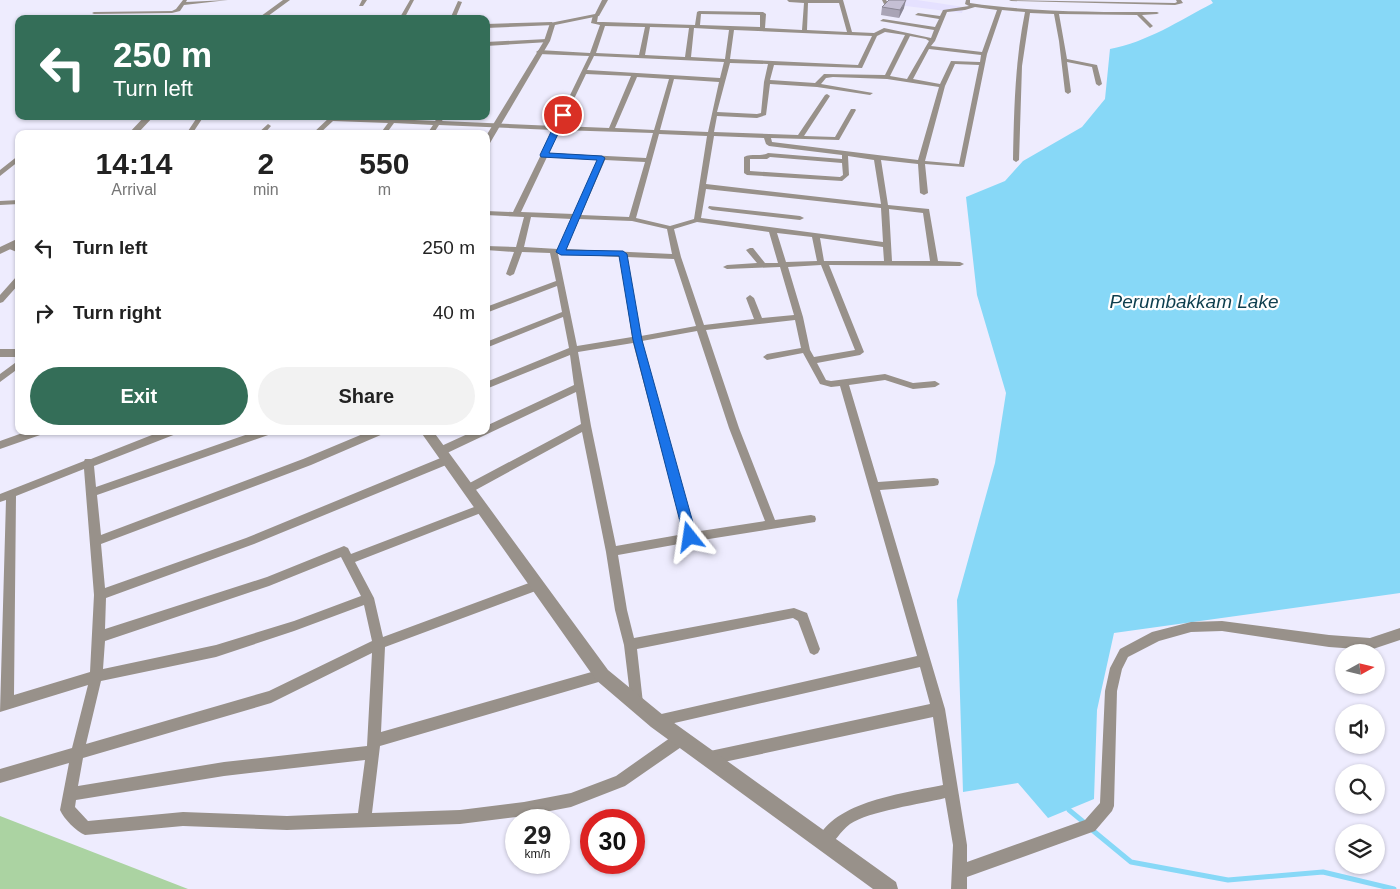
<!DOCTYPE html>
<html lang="en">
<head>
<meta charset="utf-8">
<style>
  body { margin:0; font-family:Helvetica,sans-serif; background:#f2f2f2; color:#222; height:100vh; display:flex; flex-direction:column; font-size:19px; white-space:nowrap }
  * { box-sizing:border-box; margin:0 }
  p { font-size:16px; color:#767676 }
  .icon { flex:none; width:28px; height:28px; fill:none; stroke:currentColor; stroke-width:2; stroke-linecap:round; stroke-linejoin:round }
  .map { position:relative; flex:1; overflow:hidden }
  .panel { position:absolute; left:15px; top:130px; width:475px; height:305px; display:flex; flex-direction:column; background:#fff; border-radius:10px; box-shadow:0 1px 4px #0004 }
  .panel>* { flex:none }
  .banner { position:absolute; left:15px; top:15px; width:475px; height:105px; border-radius:10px; box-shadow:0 1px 4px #0004; background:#346e58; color:#fff; overflow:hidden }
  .needle { width:32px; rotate:82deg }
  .fabs { position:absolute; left:1335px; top:644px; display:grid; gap:10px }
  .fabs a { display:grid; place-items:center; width:50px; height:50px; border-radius:50%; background:#fff; box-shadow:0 1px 4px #0004; font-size:25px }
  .speed { position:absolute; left:505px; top:809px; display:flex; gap:10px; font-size:25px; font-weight:700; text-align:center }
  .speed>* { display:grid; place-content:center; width:65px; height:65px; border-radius:50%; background:#fff; box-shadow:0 1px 4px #0004; line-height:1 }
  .speed small { font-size:12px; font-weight:400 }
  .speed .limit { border:8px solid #d22; background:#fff; color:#111 }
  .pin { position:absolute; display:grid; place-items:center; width:42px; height:42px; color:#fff; margin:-21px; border:2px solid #fff; border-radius:50%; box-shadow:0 1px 5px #0007 }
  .me { position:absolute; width:55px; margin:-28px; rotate:345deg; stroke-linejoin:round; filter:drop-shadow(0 0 4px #0008) }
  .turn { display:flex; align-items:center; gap:18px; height:105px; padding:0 15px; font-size:22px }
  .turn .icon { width:65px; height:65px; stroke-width:2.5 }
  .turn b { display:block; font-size:35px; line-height:42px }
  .eta { display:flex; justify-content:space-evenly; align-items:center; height:85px; text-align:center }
  .eta b { font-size:30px; font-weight:600; line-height:35px }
  .primary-button { display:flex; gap:10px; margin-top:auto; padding:10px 15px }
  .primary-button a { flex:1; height:58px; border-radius:30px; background:#346e58; color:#fff; font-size:20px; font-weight:600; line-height:58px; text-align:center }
  .primary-button a+a { background:#f2f2f2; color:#222 }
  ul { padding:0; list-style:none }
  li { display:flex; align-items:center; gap:15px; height:65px; padding:0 15px }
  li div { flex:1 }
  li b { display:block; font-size:19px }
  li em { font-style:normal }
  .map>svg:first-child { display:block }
  .built { fill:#e5e1ff }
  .green { fill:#abd3a2 }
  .water { fill:#87d8f7 }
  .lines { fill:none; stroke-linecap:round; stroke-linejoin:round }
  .stream { stroke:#87d8f7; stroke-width:5 }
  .minor { fill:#98918a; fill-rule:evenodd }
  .tertiary { fill:#98918a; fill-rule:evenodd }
  .wall { fill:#a9a4b6 }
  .shaded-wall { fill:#8a8694 }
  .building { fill:#c5bfd4; stroke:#8a8694 }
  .route { fill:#1a73e8; stroke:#114b97 }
  .labels { text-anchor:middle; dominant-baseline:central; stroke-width:4.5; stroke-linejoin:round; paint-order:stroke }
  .water-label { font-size:19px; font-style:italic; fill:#0d3e4e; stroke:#fff }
</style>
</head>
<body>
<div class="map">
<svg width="1400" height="889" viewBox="0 0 1400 889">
  <rect width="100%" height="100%" fill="#eeecfe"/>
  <path class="built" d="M 893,0 L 917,0 L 964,7 L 962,13 L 890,4 Z"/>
  <path class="green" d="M 0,816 L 188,889 L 0,889 Z"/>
  <path class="water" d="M 1211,0 L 1400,0 L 1400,593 L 1114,633 L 1097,710 L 1094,799 L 1048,818 L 1018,783 L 963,792 L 957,600 L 995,463 L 1006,393 L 977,295 L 966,197 L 1005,181 L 1023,161 L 1082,127 L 1105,99 L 1110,49 C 1147,42 1179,21 1213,3 Z"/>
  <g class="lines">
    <path class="stream" d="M 1069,810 L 1086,824
      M 1091,829 L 1131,862 L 1228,880 L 1323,872 L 1394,889"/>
    <path class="minor" d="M 183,0 L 187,0 L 186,2 L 228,0 L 184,5 L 180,11 L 172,13 L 94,14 L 92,13 L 94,12 L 172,11 L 176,9 Z
      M 362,0 L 367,0 L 363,6 L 359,6 Z
      M 410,0 L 414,0 L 404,19 L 399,19 Z
      M 787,0 L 843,0 L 852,32 L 874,33 L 884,28 L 931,38 L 934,30 L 880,21 L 883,19 L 935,27 L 939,19 L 915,15 L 918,13 L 940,16 L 943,10 L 969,6 L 965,4 L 966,0 L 970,0 L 970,3 C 1032,12 1094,12 1157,12 L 1159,13 L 1157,14 L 1142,15 L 1153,26 L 1150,28 L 1137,15 L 1059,14 L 1067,59 L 1097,65 L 1102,84 L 1099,86 L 1096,84 L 1092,67 L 1067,62 L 1071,92 L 1068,94 L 1065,92 L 1059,41 L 1054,14 L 1030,13 L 1022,66 L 1019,160 L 1016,162 L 1013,160 C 1014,110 1015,61 1025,12 L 1002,10 L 987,54 L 964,167 L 925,164 L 928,193 L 924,195 L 920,193 L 918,164 L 881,160 L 888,205 L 929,209 L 938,261 L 960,262 L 964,264 L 960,266 L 829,265 L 864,352 L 860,355 L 817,363 L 826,380 L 831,381 L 885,374 L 913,383 L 935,381 L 940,384 L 935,387 L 913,389 L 885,380 L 849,385 L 878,482 L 934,478 L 938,479 L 939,482 L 938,485 L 934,486 L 880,490 L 945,709 L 967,845 L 967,862 L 1085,820 L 1100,803 L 1105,691 L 1110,668 L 1120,649 L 1152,632 L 1191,622 L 1222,621 L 1329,635 L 1370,638 L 1400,628 L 1400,640 L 1370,650 L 1329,647 L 1222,631 L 1191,632 L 1159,641 L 1128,657 L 1122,669 L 1117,691 L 1114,806 L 1112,811 L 1095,831 L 967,877 L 967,889 L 951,889 L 953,845 L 945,798 C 922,804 869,811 850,824 C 840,831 835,844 824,848 L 819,846 L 817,841 C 833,801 906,793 943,785 L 933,717 L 710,765 L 705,763 L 703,758 L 705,753 L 710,751 L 930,704 L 920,667 L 657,727 L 652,726 L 650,721 L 652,716 L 657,715 L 917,656 L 840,386 L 831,387 L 820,384 L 803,353 L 767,360 L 763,357 L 767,354 L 801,348 L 795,320 L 706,330 L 739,428 L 775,520 L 811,515 L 815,516 L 816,519 L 815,522 L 690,542 L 618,555 L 627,610 L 634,638 L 794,608 L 807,613 L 820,649 L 818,653 L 814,655 L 810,653 L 798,621 L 793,618 L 637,649 L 643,703 L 642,707 L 637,709 L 632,707 L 631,703 L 624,645 L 615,610 L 606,552 L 582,432 L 472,492 L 464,492 L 463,489 L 464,486 L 581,424 L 576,392 L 445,454 L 437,454 L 436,451 L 437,448 L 474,431 L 486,431 L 486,426 L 574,385 L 570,355 L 486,389 L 486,382 L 569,348 L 563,317 L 486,348 L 486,342 L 562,312 L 557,286 L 486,313 L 486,307 L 556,281 L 550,253 L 522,252 L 514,274 L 510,276 L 506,274 L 514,252 L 486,250 L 486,246 L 516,247 L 524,217 L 486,215 L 486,211 L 513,212 L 553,130 L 439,125 L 433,134 L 427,134 L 433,125 L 394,123 L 386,134 L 380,134 L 388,123 L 333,121 L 319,134 L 312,134 L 331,116 L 435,121 L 439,116 L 445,116 L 442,121 L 555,126 L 589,56 L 539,54 L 536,52 L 539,50 L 590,53 L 600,25 L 591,23 L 593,15 L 598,16 L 597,22 L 603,22 L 695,25 L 697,12 L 699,11 L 763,12 L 766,14 L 765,28 L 802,30 L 804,3 L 789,2 ZM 808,3 L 839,3 L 847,32 L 807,30 ZM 975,7 L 997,10 L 982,52 L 931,46 L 935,41 L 947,12 L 965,10 ZM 701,14 L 760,15 L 760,27 L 700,25 ZM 605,26 L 645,27 L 639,55 L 596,53 ZM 650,27 L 689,28 L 685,57 L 645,55 ZM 694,28 L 729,30 L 725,59 L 691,57 ZM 734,30 L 872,36 L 858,65 L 730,59 ZM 885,32 L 905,35 L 885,75 L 824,74 L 815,83 L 770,80 L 774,65 L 862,68 L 877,36 ZM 910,36 L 926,39 L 929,41 L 907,79 L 890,76 ZM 929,49 L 981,55 L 980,62 L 951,61 L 940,84 L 913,79 ZM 594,56 L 724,62 L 720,78 L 587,70 ZM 730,63 L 768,64 L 764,82 L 761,113 L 757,114 L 717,112 ZM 955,64 L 979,65 L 959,164 L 925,161 L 945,86 ZM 586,74 L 631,76 L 609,128 L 561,126 ZM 637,77 L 669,79 L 654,130 L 615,128 ZM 833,77 L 887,79 L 939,87 L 918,160 L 772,142 L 771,138 L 839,140 L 856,110 L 855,109 L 851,109 L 835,137 L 804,136 L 830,96 L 827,94 L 825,95 L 798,135 L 714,132 L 717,116 L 757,118 L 766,115 L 770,84 L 817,87 L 870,95 L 873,93 L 821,84 L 826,78 ZM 674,79 L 719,82 L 708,132 L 660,130 ZM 559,130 L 653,133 L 646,158 L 548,153 ZM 659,134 L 707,136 L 694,219 L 670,226 L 636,218 ZM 714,136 L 764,138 L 766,144 L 769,146 L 842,155 L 842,159 L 768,153 C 761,157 751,153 744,157 L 744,173 L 747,175 L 842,181 L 849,175 L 848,156 L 874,160 L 881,204 L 706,184 ZM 547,157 L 598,160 L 574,214 L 521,212 ZM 770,157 L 842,163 L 843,175 L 840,177 L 750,171 L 750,159 L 767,159 ZM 605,160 L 645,162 L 629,217 L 581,215 ZM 706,189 L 881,208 L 883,242 L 701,218 ZM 889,209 L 923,213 L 930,261 L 892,261 ZM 531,217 L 572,219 L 558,249 L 524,247 ZM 579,219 L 632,221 L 667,229 L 672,254 L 566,249 ZM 697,222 L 769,232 L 778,263 L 765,263 L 753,248 L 750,248 L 746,250 L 757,263 L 727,265 L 723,267 L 727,269 L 780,267 L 794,315 L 762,318 L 754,298 L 750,295 L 746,298 L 754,319 L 704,325 L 681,257 L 674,229 ZM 777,233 L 812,237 L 817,261 L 786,262 ZM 820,238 L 883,247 L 884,261 L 824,261 ZM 558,254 L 620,257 L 632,337 L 577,346 ZM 627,257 L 674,259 L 696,326 L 641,336 ZM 821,265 L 855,350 L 814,357 L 810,350 L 803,317 L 788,267 ZM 697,331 L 729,428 L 765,521 L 694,532 L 642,341 ZM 633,343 L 684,534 L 616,546 L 591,426 L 578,352 Z
      M 882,0 L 886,0 L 888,3 L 884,4 Z
      M 1009,0 L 1175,3 L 1177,2 L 1176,0 L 1181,0 L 1183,3 L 1175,5 L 1011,1 Z
      M 458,1 L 462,2 L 455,19 L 450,19 Z
      M 552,22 L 554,25 L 486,28 L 486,24 Z
      M 547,39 L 549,40 L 549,42 L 486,46 L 486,42 Z
      M 198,116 L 204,116 L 192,134 L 186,134 Z
      M 268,124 L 271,126 L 264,134 L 257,134 Z
      M 19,155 L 19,161 L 0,176 L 0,170 Z
      M 19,200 L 19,204 L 0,205 L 0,201 Z
      M 709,206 L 800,216 L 804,218 L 800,220 L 712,210 L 708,208 Z
      M 7,244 L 13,244 L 19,248 L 19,253 L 7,248 Z
      M 16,277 L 19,277 L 19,284 L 3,302 L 0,303 L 0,295 Z
      M 19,360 L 19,368 L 0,382 L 0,374 Z
      M 28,431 L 45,431 L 43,434 L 0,449 L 0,441 Z
      M 162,431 L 178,431 L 176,434 L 94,466 L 96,487 L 257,431 L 273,431 L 271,434 L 97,495 L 101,535 L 303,459 L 370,431 L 385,431 L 383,434 L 311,465 L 101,544 L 105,588 L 246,538 L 443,457 L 451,457 L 452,460 L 451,463 L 254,544 L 106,598 L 105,629 L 267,577 L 344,546 L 348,548 L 351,554 L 482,504 L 486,505 L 487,508 L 486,511 L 355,562 L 374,598 L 383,637 L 537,580 L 541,581 L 543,585 L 541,589 L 385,647 L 381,732 L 602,669 L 606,671 L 608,675 L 606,679 L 602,681 L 380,746 L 372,813 L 460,810 L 524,802 L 571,793 L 616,776 L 677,733 L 682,731 L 687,733 L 689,738 L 687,743 L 625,786 L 571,807 L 524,816 L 460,824 L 287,830 L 183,826 L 85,835 C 76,831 64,819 60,810 L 69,763 L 0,783 L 0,769 L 72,748 L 88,685 L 0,712 L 6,500 L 0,502 L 0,494 L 84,461 L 85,459 L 91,459 ZM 84,469 L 94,595 L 90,672 L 14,695 L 16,496 ZM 341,557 L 361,596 L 294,621 L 216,645 L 103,669 L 105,641 L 269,586 ZM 364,605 L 372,641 L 269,691 L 86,744 L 101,681 L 216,657 L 294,631 ZM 372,653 L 367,746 L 224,762 L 78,786 L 83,758 L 271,703 ZM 365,760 L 358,813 L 287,816 L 183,812 L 88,821 L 75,807 L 76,800 L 224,776 Z"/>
    <path class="tertiary" d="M 283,0 L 290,0 L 264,19 L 257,19 Z
      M 602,0 L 608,0 L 599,16 L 555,25 L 550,41 L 490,143 L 486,145 L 486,136 L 544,41 L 550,23 L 595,14 Z
      M 145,116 L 154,116 L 137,134 L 128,134 Z
      M 19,238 L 19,245 L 0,254 L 0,247 Z
      M 0,349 L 19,349 L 19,357 L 0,357 Z
      M 420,431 L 433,431 L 608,670 L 663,715 L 896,882 L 898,889 L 873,889 L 651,727 L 596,680 Z"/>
  </g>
  <path class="wall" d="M 882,7 L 904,8 L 899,18 L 881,15 Z"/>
  <path class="shaded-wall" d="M 906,0 L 904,8 L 899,18 L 900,10 Z"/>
  <path class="building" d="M 889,0 L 906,0 L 900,10 L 882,7 Z"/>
  <path class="route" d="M 563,113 L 567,115 L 549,153 L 602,156 L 605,158 L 566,250 L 623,251 L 627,254 L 642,340 L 697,537 L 695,541 L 690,543 L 686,541 L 684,537 L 633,340 L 619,256 L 561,255 L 556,252 L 597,160 L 541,157 L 540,155 L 559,115 Z"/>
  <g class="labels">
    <g class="water-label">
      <text x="1194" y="301">Perumbakkam Lake</text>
    </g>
  </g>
</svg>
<div class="fabs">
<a><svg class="needle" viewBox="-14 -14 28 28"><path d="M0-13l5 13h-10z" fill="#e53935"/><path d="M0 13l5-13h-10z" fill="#767676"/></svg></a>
<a><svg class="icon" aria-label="sound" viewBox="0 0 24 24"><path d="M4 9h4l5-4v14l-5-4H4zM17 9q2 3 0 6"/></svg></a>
<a><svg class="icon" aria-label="search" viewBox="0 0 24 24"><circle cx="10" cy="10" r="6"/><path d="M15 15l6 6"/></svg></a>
<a><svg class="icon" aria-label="layers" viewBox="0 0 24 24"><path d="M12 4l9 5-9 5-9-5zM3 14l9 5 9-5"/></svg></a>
</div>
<div class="speed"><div>29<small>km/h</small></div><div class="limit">30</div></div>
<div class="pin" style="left:563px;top:115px;background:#d93025"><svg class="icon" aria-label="arrive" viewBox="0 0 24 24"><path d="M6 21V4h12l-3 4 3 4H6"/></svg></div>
<svg class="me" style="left:690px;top:537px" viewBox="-20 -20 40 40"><path d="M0-17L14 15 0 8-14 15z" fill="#1a73e8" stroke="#fff" stroke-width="4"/></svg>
<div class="banner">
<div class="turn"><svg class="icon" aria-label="left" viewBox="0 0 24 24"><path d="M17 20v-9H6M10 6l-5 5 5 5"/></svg><div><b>250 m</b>Turn left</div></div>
</div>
<section class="panel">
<div class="eta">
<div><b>14:14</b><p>Arrival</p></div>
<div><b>2</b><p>min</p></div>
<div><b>550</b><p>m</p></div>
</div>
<ul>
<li><svg class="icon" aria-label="left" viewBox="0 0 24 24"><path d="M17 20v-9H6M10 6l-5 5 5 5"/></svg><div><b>Turn left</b></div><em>250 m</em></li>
<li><svg class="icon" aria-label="right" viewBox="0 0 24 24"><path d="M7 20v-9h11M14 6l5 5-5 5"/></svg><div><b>Turn right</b></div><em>40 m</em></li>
</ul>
<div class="primary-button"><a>Exit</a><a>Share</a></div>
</section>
</div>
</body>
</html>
